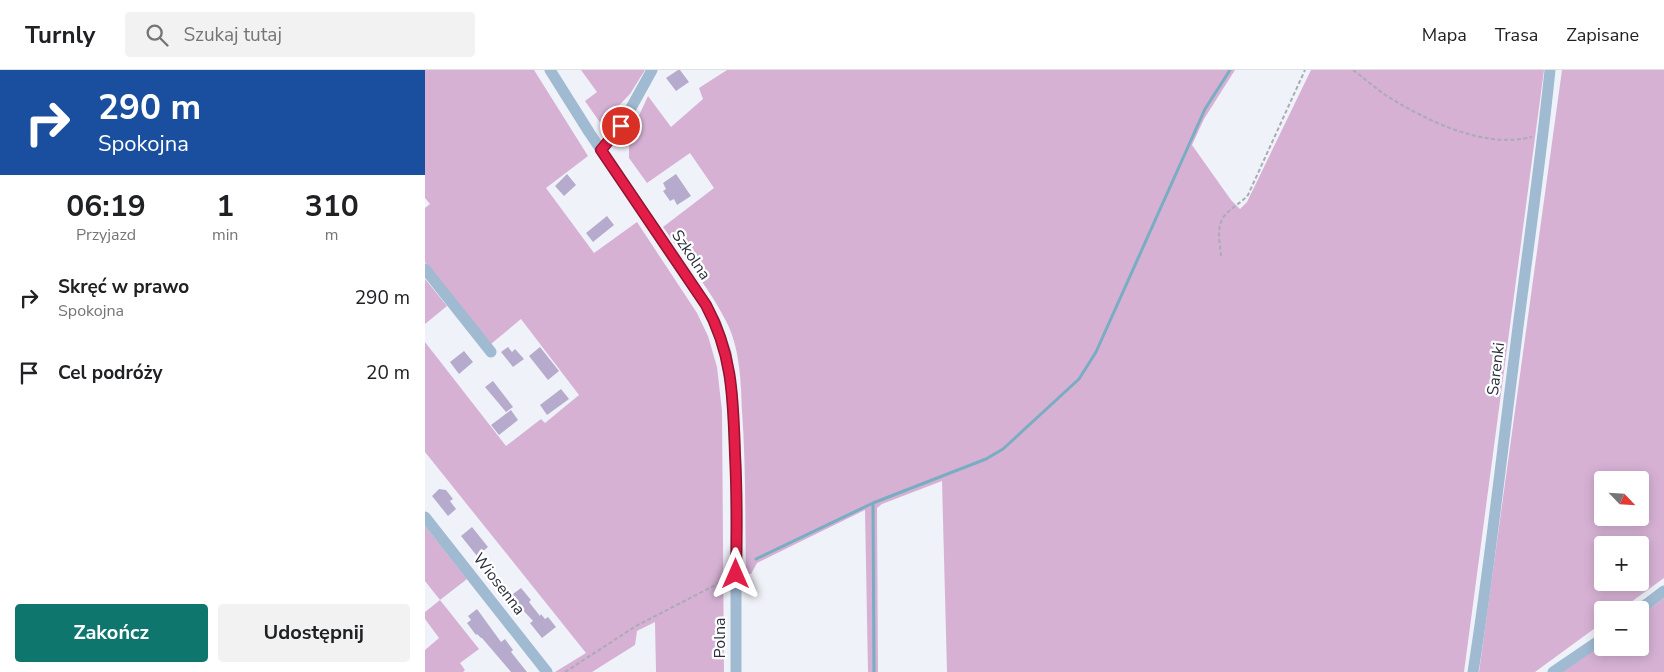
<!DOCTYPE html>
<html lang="pl">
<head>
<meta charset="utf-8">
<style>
  body { margin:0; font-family:"Nunito Sans",sans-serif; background:#f2f2f2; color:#202124; height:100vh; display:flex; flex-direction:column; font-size:19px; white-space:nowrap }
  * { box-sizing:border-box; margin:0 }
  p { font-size:16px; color:#757577 }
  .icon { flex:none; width:28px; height:28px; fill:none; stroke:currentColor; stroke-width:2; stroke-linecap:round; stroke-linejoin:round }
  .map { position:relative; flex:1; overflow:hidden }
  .sheet { display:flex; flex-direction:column; background:#fff; width:425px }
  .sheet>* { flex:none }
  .top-card { background:#1a4fa0; color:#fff; overflow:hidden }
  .needle { width:32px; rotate:115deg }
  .tools { position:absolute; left:1169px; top:401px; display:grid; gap:10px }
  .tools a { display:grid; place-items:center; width:55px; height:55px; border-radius:5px; background:#fff; box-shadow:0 2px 12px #0003; font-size:25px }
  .pin { position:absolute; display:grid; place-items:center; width:42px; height:42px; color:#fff; margin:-21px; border:2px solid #fff; border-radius:50%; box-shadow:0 1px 5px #0007 }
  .me { position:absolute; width:55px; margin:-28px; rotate:0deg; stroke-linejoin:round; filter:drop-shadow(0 0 4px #0008) }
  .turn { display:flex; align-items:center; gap:18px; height:105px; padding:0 15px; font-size:22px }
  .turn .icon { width:65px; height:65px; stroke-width:2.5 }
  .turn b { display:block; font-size:35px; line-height:42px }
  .eta { display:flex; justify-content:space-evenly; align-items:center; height:85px; text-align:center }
  .eta b { font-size:30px; font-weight:700; line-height:35px }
  .button { display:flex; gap:10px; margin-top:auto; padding:10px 15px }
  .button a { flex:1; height:58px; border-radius:5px; background:#0f766e; color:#fff; font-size:20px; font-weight:700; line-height:58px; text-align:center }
  .button a+a { background:#f2f2f2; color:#202124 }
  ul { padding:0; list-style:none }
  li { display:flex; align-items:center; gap:15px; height:75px; padding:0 15px }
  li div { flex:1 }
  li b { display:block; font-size:19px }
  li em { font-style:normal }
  header { display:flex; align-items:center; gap:30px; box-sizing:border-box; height:70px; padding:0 25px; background:#fff; border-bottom:1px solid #e0e0e0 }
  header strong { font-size:24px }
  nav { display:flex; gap:28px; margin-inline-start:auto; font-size:18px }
  .search { width:350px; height:45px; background:#f2f2f2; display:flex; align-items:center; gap:12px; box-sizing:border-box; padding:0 18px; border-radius:5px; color:#757577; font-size:19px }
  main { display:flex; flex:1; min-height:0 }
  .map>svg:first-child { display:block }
  .green { fill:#d6b1d4; fill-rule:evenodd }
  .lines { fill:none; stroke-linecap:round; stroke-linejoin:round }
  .stream { stroke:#79adc2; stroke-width:3 }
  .building { fill:#b7abcd }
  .path { stroke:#a9abb5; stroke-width:2; stroke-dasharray:4 2.5; stroke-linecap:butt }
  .minor { stroke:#a0bad2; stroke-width:11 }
  .route-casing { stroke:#92132f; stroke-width:12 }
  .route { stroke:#e11d48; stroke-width:9 }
  .labels { text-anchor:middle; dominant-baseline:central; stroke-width:4.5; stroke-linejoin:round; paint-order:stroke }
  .street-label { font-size:16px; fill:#2b2f3c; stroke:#fff }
</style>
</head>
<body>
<header>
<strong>Turnly</strong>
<div class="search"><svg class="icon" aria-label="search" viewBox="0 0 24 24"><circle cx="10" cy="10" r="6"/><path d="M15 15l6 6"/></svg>Szukaj tutaj</div>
<nav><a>Mapa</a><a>Trasa</a><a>Zapisane</a></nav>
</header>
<main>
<section class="sheet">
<div class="top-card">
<div class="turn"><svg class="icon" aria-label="right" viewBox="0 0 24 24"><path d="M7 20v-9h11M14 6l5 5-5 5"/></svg><div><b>290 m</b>Spokojna</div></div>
</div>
<div class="eta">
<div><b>06:19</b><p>Przyjazd</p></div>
<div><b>1</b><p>min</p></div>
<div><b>310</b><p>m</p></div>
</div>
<ul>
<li><svg class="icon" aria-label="right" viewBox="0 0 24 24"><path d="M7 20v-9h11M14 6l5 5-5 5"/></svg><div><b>Skręć w prawo</b><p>Spokojna</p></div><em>290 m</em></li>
<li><svg class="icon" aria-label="arrive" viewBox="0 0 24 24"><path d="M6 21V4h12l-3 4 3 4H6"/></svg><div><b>Cel podróży</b></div><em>20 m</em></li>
</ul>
<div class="button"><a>Zakończ</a><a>Udostępnij</a></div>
</section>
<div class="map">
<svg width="1239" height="602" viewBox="0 0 1239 602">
  <rect width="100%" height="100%" fill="#f0f2f9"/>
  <path class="green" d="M 0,0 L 109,0 L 163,86 L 121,118 L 169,183 L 212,152 L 272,243 L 283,266 L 292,297 L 297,341 L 299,602 L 231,602 L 230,552 L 212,561 L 210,575 L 167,602 L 130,602 L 161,583 L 0,382 L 0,272 L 81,376 L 116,349 L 120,353 L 154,325 L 96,249 L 66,274 L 0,192 L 0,138 L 5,134 L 0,128 Z
    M 156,0 L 220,0 L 205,24 L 176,54 L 160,31 L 172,22 Z
    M 302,0 L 810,0 L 779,49 L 767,75 L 806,130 L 815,139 L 822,132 L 886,0 L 1119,0 L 1039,602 L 522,602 L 517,411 L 457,434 L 452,438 L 453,602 L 443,602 L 440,440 L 332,493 L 326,504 L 321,504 C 320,450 321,395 317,341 C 316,313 315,281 303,255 C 286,220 260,189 238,157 L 289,118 L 265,83 L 222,113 L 204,88 L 204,67 L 223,26 L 246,57 L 278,29 L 274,18 Z
    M 1137,0 L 1239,0 L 1239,508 L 1195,540 L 1178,540 L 1177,553 L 1110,602 L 1054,602 ZM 1178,410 L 1215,410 L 1215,448 L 1178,448 ZM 1178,475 L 1215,475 L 1215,512 L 1178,512 Z
    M 0,209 L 22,236 L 0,254 Z
    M 0,456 L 42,509 L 15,530 L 54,579 L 35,593 L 40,600 L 38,602 L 0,602 L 0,580 L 14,568 L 0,549 L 0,542 L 15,530 L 0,511 Z
    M 1239,528 L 1239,602 L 1136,602 L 1177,572 L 1178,578 L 1215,578 L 1215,546 Z"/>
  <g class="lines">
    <path class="stream" d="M 448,433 L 449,602
      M 331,489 L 448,433 L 561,389 L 578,379 L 654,309 L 671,282 L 780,39 L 805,0"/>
  </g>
  <path class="building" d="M 253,0 L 255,0 L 264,12 L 251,21 L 241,8 Z
    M 142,104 L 151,115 L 139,126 L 130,116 Z
    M 251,104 L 266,126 L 252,135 L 249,129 L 245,131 L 238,121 L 241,119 L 238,113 Z
    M 182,146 L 189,155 L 168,172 L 161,163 Z
    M 83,277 L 87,282 L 90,279 L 99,289 L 88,297 L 76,282 Z
    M 115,277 L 134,301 L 123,310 L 104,286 Z
    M 39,281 L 48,292 L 34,304 L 25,292 Z
    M 68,311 L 88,337 L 81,342 L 60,317 Z
    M 136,319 L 144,329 L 122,345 L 115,335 Z
    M 86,340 L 93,350 L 74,365 L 66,355 Z
    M 14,419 L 21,420 L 28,429 L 25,431 L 31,439 L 23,446 L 7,426 Z
    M 47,457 L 63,477 L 52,486 L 36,466 Z
    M 96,518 L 106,530 L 104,532 L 115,546 L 116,544 L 120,549 L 123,547 L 131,557 L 117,568 L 105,553 L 108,551 L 96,538 L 94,540 L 84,527 Z
    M 52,539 L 76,572 L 80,569 L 88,580 L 86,582 L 102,602 L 86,602 L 57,568 L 56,568 L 52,564 L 51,565 L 42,553 L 46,550 L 43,546 Z"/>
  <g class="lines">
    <path class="path" d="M 928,0 C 940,9 950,18 962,26 C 1002,51 1059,79 1107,67
      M 796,186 C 795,172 790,154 802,143 C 809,136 816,133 823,125 L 880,0
      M 140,602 L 211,556 L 300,510"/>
    <path class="minor" d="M 125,0 L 164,62 L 281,235 L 291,254 L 301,283 L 307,324 L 311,400 L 311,602
      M 176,80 L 196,56 L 227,0
      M 0,199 L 66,282
      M 0,447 L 122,602
      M 1214,540 L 1239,521
      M 1048,602 C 1064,501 1075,399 1088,297 C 1100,198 1115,99 1125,0
      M 1128,602 L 1178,568"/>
  </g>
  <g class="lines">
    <g class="route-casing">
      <path id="route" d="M 196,56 L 176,80 L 281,235 C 308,285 308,329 310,384 C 312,424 312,464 311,504"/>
    </g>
    <use href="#route" class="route"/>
  </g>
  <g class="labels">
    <g class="street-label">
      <text transform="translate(266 185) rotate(56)">Szkolna</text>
      <text transform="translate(1071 299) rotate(-83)">Sarenki</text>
      <text transform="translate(74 514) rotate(52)">Wiosenna</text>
      <text transform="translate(295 568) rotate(-90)">Polna</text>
    </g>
  </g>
</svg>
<div class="tools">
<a><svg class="needle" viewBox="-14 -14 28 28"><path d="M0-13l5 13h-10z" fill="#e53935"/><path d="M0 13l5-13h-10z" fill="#757577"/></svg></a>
<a>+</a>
<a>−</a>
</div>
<div class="pin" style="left:196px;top:56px;background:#d93025"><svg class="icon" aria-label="arrive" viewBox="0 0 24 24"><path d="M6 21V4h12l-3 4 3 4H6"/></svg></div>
<svg class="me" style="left:311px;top:504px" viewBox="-20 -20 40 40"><path d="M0-17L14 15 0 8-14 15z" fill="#e11d48" stroke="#fff" stroke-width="4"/></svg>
</div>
</main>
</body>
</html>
